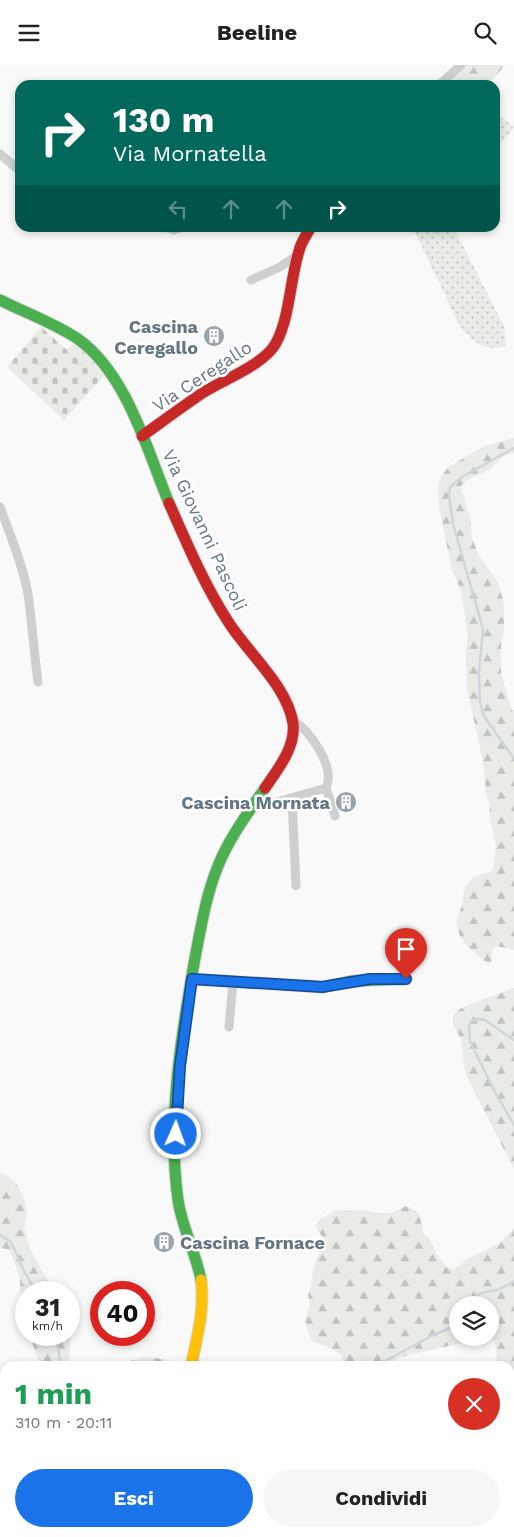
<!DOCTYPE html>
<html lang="it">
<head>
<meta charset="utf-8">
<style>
  body { margin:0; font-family:"Work Sans",sans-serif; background:#f6f6f6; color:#222; height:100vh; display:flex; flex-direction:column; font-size:19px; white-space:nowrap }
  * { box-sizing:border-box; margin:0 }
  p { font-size:16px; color:#767676 }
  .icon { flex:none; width:28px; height:28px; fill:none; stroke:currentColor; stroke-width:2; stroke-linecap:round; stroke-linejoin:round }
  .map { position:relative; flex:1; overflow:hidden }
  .details { position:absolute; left:0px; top:1296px; width:515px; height:176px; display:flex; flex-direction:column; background:#fff; border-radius:15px 15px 0 0; box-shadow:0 2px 8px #0003 }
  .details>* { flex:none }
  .banner { position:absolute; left:15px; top:15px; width:485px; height:152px; border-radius:15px; box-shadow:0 2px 8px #0003; background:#00695c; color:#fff; overflow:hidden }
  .controls { position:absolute; left:449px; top:1231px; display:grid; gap:10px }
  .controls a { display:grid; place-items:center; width:50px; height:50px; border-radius:50%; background:#fff; box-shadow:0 2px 8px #0003; font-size:25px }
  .speed { position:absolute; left:15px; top:1216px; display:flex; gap:10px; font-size:25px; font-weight:700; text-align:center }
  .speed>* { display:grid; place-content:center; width:65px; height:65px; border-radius:50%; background:#fff; box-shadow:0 2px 8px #0003; line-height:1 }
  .speed small { font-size:12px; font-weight:400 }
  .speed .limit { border:8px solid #d22; background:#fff; color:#111 }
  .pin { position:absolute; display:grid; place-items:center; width:42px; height:42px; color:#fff; margin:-51px -21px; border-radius:50% 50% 50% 0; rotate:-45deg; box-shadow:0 0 5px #0007 }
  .pin .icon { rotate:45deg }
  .me { position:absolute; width:55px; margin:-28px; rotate:2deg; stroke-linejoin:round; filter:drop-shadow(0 0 4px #0008) }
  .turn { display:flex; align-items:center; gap:18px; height:105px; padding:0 15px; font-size:22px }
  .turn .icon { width:65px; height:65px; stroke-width:2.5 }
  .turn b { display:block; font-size:35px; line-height:42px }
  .lanes { display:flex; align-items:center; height:48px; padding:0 15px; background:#0003; justify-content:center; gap:25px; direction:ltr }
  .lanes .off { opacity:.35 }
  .round { display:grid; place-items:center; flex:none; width:52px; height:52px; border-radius:26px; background:#f6f6f6 }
  .head { display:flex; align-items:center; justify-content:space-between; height:85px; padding:0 15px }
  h1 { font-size:30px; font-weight:700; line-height:38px; color:#1e9e55 }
  .cta { display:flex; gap:10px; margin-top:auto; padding:10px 15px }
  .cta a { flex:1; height:58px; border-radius:30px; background:#1a73e8; color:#fff; font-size:20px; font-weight:700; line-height:58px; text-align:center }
  .cta a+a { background:#f6f6f6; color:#222 }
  header { display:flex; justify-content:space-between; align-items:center; height:65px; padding:0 15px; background:#fff; font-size:22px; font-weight:700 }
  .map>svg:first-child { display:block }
  .grass { fill:url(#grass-dots) }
  .forest { fill:url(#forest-firs) }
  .cemetery { fill:url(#cemetery-stones) }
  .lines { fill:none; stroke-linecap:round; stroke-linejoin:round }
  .stream { stroke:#ced6d9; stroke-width:2.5 }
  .fast-casing { stroke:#d5d6d7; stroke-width:13 }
  .slow-casing { stroke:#d5d6d7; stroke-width:13 }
  .jam-casing { stroke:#d5d6d7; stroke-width:13 }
  .street { stroke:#cecfd0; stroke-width:9 }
  .fast { stroke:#4caf50; stroke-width:11 }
  .slow { stroke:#ffc107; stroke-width:11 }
  .jam { stroke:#c62828; stroke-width:11 }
  .route-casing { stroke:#114b97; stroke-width:12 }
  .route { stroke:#1a73e8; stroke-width:9 }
  .labels { text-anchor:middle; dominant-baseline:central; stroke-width:5; stroke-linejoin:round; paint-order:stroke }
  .poi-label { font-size:18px; font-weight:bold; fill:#657683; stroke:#fff; text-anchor:end }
  .street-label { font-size:18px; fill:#657683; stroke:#fff }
</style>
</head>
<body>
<header><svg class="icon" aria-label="menu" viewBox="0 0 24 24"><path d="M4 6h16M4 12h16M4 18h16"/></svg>Beeline<svg class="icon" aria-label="search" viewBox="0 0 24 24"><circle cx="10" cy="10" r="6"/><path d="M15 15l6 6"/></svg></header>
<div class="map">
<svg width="514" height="1472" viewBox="0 0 514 1472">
  <defs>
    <pattern id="grass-dots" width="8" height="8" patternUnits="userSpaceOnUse" patternTransform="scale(1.25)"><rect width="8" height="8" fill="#e8ebe6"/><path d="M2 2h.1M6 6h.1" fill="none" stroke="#c0c3c0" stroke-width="1.8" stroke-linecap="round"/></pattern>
    <pattern id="forest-firs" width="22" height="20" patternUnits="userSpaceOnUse" patternTransform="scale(1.25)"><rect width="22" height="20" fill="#e8ebe6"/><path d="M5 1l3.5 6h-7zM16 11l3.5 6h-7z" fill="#c0c3c0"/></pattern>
    <pattern id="cemetery-stones" width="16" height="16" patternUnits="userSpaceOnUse" patternTransform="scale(1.25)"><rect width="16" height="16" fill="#e8ebe6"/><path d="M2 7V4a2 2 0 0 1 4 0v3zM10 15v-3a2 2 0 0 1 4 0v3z" fill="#c0c3c0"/></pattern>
  </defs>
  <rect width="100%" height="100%" fill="#f9f9f9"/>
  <path class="grass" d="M 495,49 C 501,50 507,57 513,61 C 512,70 502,76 495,82 Z
    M 413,163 L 455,163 L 456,167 L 504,261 L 506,281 L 497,283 L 486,282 L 474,276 L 459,260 Z"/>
  <path class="forest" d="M 461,0 L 505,0 L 489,19 C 476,22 456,23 449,10 Z
    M 514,373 L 514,388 C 498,392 502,395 491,403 C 479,412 468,410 460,423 L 464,431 L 466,442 L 470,450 L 472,473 L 478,489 L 499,519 L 504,540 L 504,567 L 501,579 L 501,608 L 511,643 L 514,647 L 514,885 L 497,881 C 491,885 490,890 492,897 L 489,900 L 467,881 L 460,871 L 456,857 L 463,838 L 463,831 L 465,821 L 475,811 L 490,807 L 493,804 L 496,782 L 489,749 L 490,741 L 486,728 L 483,696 L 467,624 L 466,586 L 468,570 L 464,543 L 461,526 L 452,505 L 439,442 L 438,422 L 440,412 L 450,401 L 485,381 Z
    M 514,923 L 514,1104 L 468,1014 L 465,1005 L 461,974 L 453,959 L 453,952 L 456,947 L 463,942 Z
    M 0,1108 L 11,1113 L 16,1118 L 25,1137 L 27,1149 L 24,1162 L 30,1184 L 54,1227 L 26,1228 L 26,1259 L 21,1246 L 20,1213 L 13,1193 L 9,1185 L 0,1183 Z
    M 406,1141 L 415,1145 L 420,1151 L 423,1168 L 429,1173 L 439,1193 L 447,1202 L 454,1204 L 469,1193 L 500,1178 L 514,1163 L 514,1319 L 510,1317 L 510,1301 L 498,1301 C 494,1290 500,1281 490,1271 L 490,1240 L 458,1240 L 458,1272 L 472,1273 L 457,1279 L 400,1292 L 391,1298 L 383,1301 L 340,1301 L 343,1297 L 342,1290 L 328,1282 L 314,1277 L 309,1271 L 305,1255 L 310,1239 L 308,1230 L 311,1221 L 313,1205 L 322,1180 L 323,1173 L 315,1161 L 320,1154 L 336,1145 L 352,1146 L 363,1145 L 380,1148 L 392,1148 Z
    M 69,1266 L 70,1275 L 69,1301 L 40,1301 L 30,1270 L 69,1270 Z
    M 143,1292 C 154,1293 178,1295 186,1301 L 114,1301 Z
    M 32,1468 L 81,1468 L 75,1472 L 28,1472 Z"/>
  <path class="cemetery" d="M 41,262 L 67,285 L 74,278 L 91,294 L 104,311 L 64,355 L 7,302 Z"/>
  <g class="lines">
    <path class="stream" d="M 514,383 L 462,412 L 450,422 L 449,430 L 453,459 L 483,564 L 479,607 L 480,638 L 484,651 L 514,694
      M 514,975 L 485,955 L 478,954 L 471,956 L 469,962 L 470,976 L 494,1025 L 514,1060
      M 0,1170 L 11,1177 L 25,1208 L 37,1228
      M 471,1240 L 471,1236 C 480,1226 484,1228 496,1225 C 502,1224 508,1219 514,1216
      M 56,1270 L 61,1301
      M 133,1301 C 141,1294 148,1297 157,1301
      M 376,1301 L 435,1269 L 458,1260
      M 256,1468 L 257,1472"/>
    <g class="fast-casing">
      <path id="fast" d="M 0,235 C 26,248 54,258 78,274 C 127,309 147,385 169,438
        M 192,914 L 323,922 L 352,916 L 406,914
        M 201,1215 C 196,1188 182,1163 178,1135 C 167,1055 181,971 195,893 C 201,862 206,830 218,801 C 229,773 248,748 265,723"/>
    </g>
    <g class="slow-casing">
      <path id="slow" d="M 191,1301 C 197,1273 205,1244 201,1215
        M 159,1472 L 160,1468"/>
    </g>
    <g class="jam-casing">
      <path id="jam" d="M 142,371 C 163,356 183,341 204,327 C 225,314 265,299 276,278 C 290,252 290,214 299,186 C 301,177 307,169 311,162
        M 169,438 C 187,479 205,521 229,558 C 249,589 287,621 293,658 C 296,682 278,704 265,723"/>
    </g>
    <path class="street" d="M 439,20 L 461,0
      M 0,89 L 20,106
      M 165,162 L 174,165 L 183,162
      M 251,215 L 280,202 L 298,190
      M 0,442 C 10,470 23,500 28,529 C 32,558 34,588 38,617
      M 326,723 L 335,751
      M 292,733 L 296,821
      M 252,744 L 326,723 C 336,702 310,666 293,655
      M 229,962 L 233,917"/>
    <use href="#fast" class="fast"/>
    <use href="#slow" class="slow"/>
    <use href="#jam" class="jam"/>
  </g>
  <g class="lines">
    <g class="route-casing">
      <path id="route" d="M 176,1069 L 180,1001 L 192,914 L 322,922 L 370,914 L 406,914"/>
    </g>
    <use href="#route" class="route"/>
  </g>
  <defs>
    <g id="building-disc" transform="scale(1.125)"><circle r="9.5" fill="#99a4ac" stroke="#fff"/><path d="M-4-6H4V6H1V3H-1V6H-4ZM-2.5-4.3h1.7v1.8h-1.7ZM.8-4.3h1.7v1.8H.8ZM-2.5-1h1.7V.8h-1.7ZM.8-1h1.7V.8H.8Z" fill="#fff"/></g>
  </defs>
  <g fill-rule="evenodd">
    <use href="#building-disc" x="214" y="271"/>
    <use href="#building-disc" x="346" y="737"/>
    <use href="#building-disc" x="164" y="1177"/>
  </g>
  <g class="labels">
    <g class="poi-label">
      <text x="198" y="261">Cascina<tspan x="198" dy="21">Ceregallo</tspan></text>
      <text x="330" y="737">Cascina Mornata</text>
      <text x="180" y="1177" text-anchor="start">Cascina Fornace</text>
    </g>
    <g class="street-label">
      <text transform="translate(202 311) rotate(-33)">Via Ceregallo</text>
      <text transform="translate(205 465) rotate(65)">Via Giovanni Pascoli</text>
    </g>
  </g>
</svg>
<div class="controls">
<a><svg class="icon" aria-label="layers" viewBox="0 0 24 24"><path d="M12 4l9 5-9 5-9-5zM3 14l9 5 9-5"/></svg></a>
</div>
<div class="speed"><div>31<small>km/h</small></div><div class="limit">40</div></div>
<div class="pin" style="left:406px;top:914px;background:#d93025"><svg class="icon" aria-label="arrive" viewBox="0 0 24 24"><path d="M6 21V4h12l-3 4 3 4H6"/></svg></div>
<svg class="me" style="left:176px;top:1069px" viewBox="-20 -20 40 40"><circle r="17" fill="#1a73e8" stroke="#fff" stroke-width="3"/><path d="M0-11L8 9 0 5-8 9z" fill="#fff"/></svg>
<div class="banner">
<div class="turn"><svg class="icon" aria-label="right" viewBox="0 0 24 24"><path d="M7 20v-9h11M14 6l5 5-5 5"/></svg><div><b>130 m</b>Via Mornatella</div></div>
<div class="lanes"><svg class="icon off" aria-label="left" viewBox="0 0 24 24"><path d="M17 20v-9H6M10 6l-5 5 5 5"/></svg><svg class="icon off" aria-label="ahead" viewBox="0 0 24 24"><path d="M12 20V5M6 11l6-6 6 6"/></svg><svg class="icon off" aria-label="ahead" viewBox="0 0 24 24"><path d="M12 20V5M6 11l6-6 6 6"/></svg><svg class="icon" aria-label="right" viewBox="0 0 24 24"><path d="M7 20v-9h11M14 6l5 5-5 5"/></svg></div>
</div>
<section class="details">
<div class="head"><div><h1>1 min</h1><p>310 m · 20:11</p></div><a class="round" style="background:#d93025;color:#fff"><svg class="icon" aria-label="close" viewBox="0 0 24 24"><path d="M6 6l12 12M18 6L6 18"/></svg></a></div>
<div class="cta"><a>Esci</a><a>Condividi</a></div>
</section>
</div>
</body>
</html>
